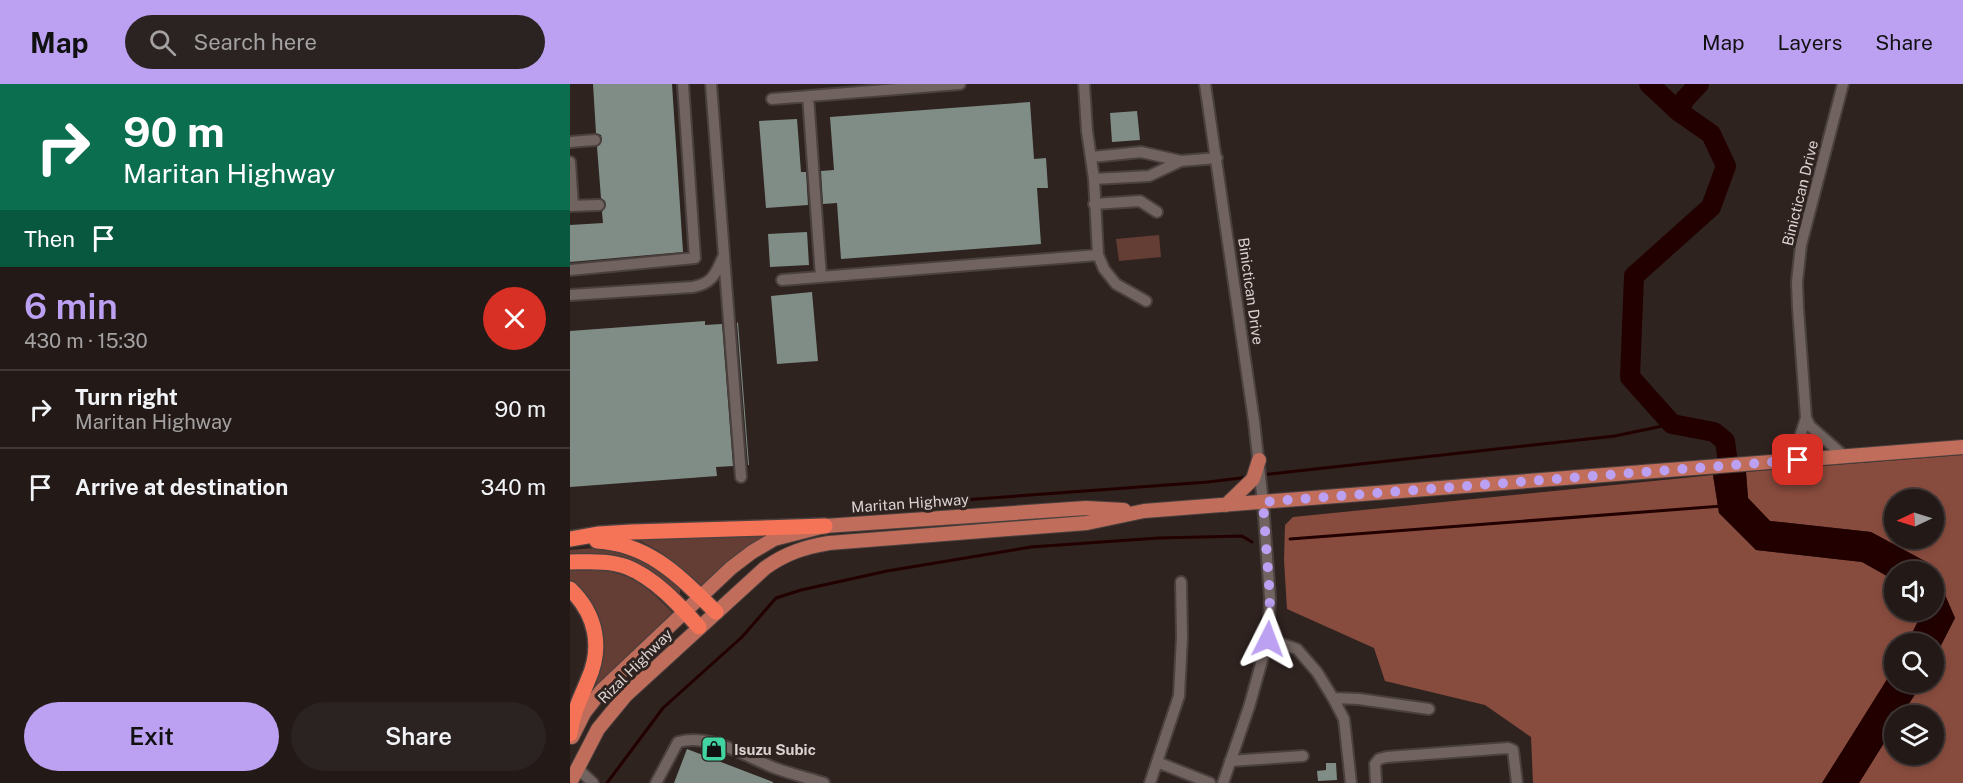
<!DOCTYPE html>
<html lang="en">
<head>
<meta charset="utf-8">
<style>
  body { margin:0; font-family:"Public Sans",sans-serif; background:#2b2321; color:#f1f3f6; height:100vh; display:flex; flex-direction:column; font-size:22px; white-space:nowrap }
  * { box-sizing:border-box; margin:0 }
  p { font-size:20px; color:#a3a1a2 }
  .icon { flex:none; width:33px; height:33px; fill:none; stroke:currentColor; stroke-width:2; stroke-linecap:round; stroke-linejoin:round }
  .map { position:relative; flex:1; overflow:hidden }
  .details { display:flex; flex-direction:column; background:#231a18; width:570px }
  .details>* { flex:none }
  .hud { background:#0b6e4f; color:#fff; overflow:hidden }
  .needle { width:39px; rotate:266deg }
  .tools { position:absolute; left:1314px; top:405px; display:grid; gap:12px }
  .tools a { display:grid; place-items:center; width:60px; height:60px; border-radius:50%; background:#231a18; box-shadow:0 3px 9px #0003,0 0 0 2px #403837; font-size:30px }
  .pin { position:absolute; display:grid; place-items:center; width:51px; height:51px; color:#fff; margin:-26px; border-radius:12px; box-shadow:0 3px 9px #0006 }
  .me { position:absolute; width:66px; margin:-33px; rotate:3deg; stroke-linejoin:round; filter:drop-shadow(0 0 4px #0008) }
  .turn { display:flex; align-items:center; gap:21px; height:126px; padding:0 24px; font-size:27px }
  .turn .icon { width:78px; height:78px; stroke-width:2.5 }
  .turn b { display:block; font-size:42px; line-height:51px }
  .then { display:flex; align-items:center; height:57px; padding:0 24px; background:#0003; gap:12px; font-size:22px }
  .round { display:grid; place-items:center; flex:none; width:63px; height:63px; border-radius:32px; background:#2b2321 }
  .head { display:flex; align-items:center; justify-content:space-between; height:102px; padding:0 24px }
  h1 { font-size:36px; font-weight:600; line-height:45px; color:#bca0f2 }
  .action { display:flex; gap:12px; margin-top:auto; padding:12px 24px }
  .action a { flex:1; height:69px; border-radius:36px; background:#bca0f2; color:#111; font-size:24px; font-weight:600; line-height:69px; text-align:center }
  .action a+a { background:#2b2321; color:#f1f3f6 }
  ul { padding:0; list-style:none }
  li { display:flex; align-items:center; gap:18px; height:78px; padding:0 24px; border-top:2px solid #403837 }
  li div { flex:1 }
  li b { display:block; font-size:22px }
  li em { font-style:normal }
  header { display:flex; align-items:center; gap:36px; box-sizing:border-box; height:84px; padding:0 30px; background:#bca0f2; color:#111 }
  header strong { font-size:28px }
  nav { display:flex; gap:33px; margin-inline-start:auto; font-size:21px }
  .search { width:420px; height:54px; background:#2b2321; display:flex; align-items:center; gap:15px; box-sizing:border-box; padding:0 21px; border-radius:33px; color:#a3a1a2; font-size:22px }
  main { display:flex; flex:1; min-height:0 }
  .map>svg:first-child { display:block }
  .green { fill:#643d35 }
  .forest { fill:#884c3e; fill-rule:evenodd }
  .water { fill:#200 }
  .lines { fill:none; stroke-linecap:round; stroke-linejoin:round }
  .stream { stroke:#200; stroke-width:3 }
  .river { stroke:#200; stroke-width:20 }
  .building { fill:#7f8d86 }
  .minor-casing { stroke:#4a403e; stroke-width:14 }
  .major-casing { stroke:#4a403e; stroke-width:16 }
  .highway-casing { stroke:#4a403e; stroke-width:18 }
  .minor { stroke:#71635f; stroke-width:10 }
  .major { stroke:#c06d5b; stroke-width:14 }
  .highway { stroke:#f57458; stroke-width:15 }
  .route { stroke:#bca0f2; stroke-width:10; stroke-dasharray:0 18 }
  .labels { text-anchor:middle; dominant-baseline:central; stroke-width:6; stroke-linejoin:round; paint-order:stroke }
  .street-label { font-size:15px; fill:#dbd3d1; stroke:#2f2320 }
  .poi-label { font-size:15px; font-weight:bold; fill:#dbd3d1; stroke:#2f2320; text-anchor:start }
</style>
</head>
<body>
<header>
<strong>Map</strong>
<div class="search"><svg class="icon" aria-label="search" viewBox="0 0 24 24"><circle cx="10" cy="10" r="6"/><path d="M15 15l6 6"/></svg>Search here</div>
<nav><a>Map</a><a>Layers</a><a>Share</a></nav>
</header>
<main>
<section class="details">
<div class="hud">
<div class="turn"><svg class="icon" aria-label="right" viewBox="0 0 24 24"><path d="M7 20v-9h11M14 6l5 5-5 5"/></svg><div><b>90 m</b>Maritan Highway</div></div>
<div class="then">Then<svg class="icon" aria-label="arrive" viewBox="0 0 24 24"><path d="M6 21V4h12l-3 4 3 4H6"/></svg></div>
</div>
<div class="head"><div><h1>6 min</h1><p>430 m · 15:30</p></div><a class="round" style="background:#d93025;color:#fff"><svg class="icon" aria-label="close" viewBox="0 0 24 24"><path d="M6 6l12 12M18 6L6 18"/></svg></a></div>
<ul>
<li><svg class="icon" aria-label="right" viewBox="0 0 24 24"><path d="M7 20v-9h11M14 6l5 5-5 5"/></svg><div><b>Turn right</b><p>Maritan Highway</p></div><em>90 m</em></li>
<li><svg class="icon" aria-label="arrive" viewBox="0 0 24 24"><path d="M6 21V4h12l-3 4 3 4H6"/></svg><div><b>Arrive at destination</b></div><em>340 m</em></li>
</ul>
<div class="action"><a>Exit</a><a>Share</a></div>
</section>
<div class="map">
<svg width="1393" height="699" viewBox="0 0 1393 699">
  <rect width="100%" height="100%" fill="#2f2320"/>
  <path class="green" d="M 589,151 L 591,173 L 549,177 L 546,155 Z
    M 201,449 L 135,501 L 130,502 L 89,467 L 67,455 Z
    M 25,464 C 64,467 81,480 110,505 L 110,511 L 86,493 L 0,473 L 0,466 Z
    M 28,486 C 63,489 78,504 101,527 L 102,529 L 27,602 L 25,597 L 29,579 L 0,499 L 0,487 Z"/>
  <path class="forest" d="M 1393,371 L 1393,699 L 1289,699 L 1324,643 L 1324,670 L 1364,670 L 1364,632 L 1332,631 L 1352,599 L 1364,598 L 1364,575 L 1385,534 L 1362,481 L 1301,448 L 1200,437 L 1178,414 L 1176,388 ZM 1324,416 L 1364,416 L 1364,454 L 1324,454 Z
    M 1143,391 L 1149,429 L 1186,466 L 1292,478 L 1324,496 L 1324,526 L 1348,527 L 1351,533 L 1337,559 L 1324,560 L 1324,584 L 1319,594 L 1252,699 L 963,699 L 961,653 L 915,621 L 815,597 L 804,564 L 717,525 L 714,476 L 715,441 L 723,433 Z"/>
  <path class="water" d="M 1176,388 L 1178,414 L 1200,437 L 1301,448 L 1362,481 L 1385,534 L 1364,575 L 1364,560 L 1337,559 L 1350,533 L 1348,527 L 1364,526 L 1364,488 L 1324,488 L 1324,496 L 1292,478 L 1186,466 L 1149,429 L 1143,391 Z
    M 1324,584 L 1324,598 L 1352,599 L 1332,631 L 1324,632 L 1324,643 L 1289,699 L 1252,699 Z"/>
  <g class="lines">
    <path class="stream" d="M 691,391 L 1045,352 L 1102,340
      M 393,416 L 638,398 L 679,393
      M 720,455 L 1152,422
      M 37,699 L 93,624 L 172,553 L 206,514 L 231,506 L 317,487 L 461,463 L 588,454 L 672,452 L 682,458"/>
    <path class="river" d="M 1079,0 L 1108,27 L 1141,50 L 1156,82 L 1141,123 L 1064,192 L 1060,293 L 1102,340 L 1144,348 L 1155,357 L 1163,415
      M 1108,27 L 1115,15 L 1129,0"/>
  </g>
  <path class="building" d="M 23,0 L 102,0 L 113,168 L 0,178 L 0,141 L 33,139 L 32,128 L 36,121 L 35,117 L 31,114 L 27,63 L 32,56 L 31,51 L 26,49 Z
    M 460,18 L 464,75 L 476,74 L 478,104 L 467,104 L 471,160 L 271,175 L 267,119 L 253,120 L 251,87 L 264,86 L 260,33 Z
    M 567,27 L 570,56 L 542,58 L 540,29 Z
    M 227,35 L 231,88 L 236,88 L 238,121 L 196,124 L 189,37 Z
    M 237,148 L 239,181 L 200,183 L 198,150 Z
    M 242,208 L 248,277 L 207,280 L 201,212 Z
    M 135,237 L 135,241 L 152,240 L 163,382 L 146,383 L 147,392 L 0,403 L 0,247 Z
    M 168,238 L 179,381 L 178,381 L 167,239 Z
    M 117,665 L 203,698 L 203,699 L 104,699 Z
    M 756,679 L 766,679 L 767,696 L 748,697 L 747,687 L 756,686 Z"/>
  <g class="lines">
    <g class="minor-casing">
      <path id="minor" d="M 514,0 L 517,47 L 524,95 L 528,171 L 534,185 L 546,200 L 576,217
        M 635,0 L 684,337 L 693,419 L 700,514 L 698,555 L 679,623 L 653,699
        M 238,12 L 251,193
        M 202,15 L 390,0
        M 0,58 L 25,56
        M 522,73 L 571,68 L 611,77 L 647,74
        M 0,78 L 3,122
        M 524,95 L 579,92 L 611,77
        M 524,120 L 570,117 L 587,128
        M 0,122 L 29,121
        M 154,172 L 171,393
        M 0,186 L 125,174 L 113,0
        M 212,196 L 528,171
        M 0,211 L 123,203 C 144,199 146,188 154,171 L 141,0
        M 1236,334 L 1240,342 L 1274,372
        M 1205,378 L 1229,356 L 1236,334 L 1228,224 L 1227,198 L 1231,161 L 1273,0
        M 698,555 L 727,565 L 747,588 L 763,614 L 774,635 L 781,699
        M 763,614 L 789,615 L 859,625
        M 660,677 L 733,672
        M 587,678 L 640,699
        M 7,684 L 23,699
        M 86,699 L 108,658 C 141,649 174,672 205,684 C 221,690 238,694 254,699
        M 580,699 L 609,612 L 612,553 L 611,498
        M 806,699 L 805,680 L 809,675 L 817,673 L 938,664 L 943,666 L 947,699"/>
    </g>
    <g class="major-casing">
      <path id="major" d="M 656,421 L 683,395 L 689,376
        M 2,653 L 14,629 L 32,606 L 161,484 L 182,468 L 204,455 L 255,442 L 516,424 L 554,426
        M 0,699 L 28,645 L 56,611 L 195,484 C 216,469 235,463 259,459 L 517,439 L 574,427 L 1393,363"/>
    </g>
    <g class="highway-casing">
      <path id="highway" d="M 0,455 L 29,450 L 61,448 L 255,442
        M 27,457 C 80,460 110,493 146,528
        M 0,478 C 18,478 39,476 57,483 C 85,494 109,521 129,543
        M 0,505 C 26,530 33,563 18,596 C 11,614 2,630 0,650"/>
    </g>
    <use href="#minor" class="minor"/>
    <use href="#major" class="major"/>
    <use href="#highway" class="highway"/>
  </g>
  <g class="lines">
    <path class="route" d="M 698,555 L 700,514 L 693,418 L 1228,376"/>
  </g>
  <defs>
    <g id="shop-square" transform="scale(1.35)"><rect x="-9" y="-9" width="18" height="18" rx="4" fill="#41d4a1" stroke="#2f2320"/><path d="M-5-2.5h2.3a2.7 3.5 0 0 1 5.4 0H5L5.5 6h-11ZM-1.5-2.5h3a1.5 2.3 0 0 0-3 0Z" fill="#111"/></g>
  </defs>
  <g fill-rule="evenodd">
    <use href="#shop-square" x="144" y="665"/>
  </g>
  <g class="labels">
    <g class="street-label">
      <text transform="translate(1230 109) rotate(-76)">Binictican Drive</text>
      <text transform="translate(681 207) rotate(82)">Binictican Drive</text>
      <text transform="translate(340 419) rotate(-4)">Maritan Highway</text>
      <text transform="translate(65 582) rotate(-45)">Rizal Highway</text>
    </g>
    <g class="poi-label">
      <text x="164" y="665">Isuzu Subic</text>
    </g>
  </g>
</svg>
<div class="tools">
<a><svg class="needle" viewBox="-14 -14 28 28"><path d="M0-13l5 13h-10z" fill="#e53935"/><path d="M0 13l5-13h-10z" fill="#a3a1a2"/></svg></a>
<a><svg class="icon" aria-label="sound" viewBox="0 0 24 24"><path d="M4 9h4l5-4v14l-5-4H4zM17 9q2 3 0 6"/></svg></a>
<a><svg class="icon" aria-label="search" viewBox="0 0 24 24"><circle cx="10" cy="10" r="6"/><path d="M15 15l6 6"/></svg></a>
<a><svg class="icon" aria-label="layers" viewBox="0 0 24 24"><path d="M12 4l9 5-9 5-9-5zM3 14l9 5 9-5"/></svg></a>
</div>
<div class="pin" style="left:1228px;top:376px;background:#d93025"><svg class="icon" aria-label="arrive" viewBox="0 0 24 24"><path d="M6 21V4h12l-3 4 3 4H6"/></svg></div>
<svg class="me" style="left:698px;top:555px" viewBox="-20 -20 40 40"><path d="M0-17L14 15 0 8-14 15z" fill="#bca0f2" stroke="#fff" stroke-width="4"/></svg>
</div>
</main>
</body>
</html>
